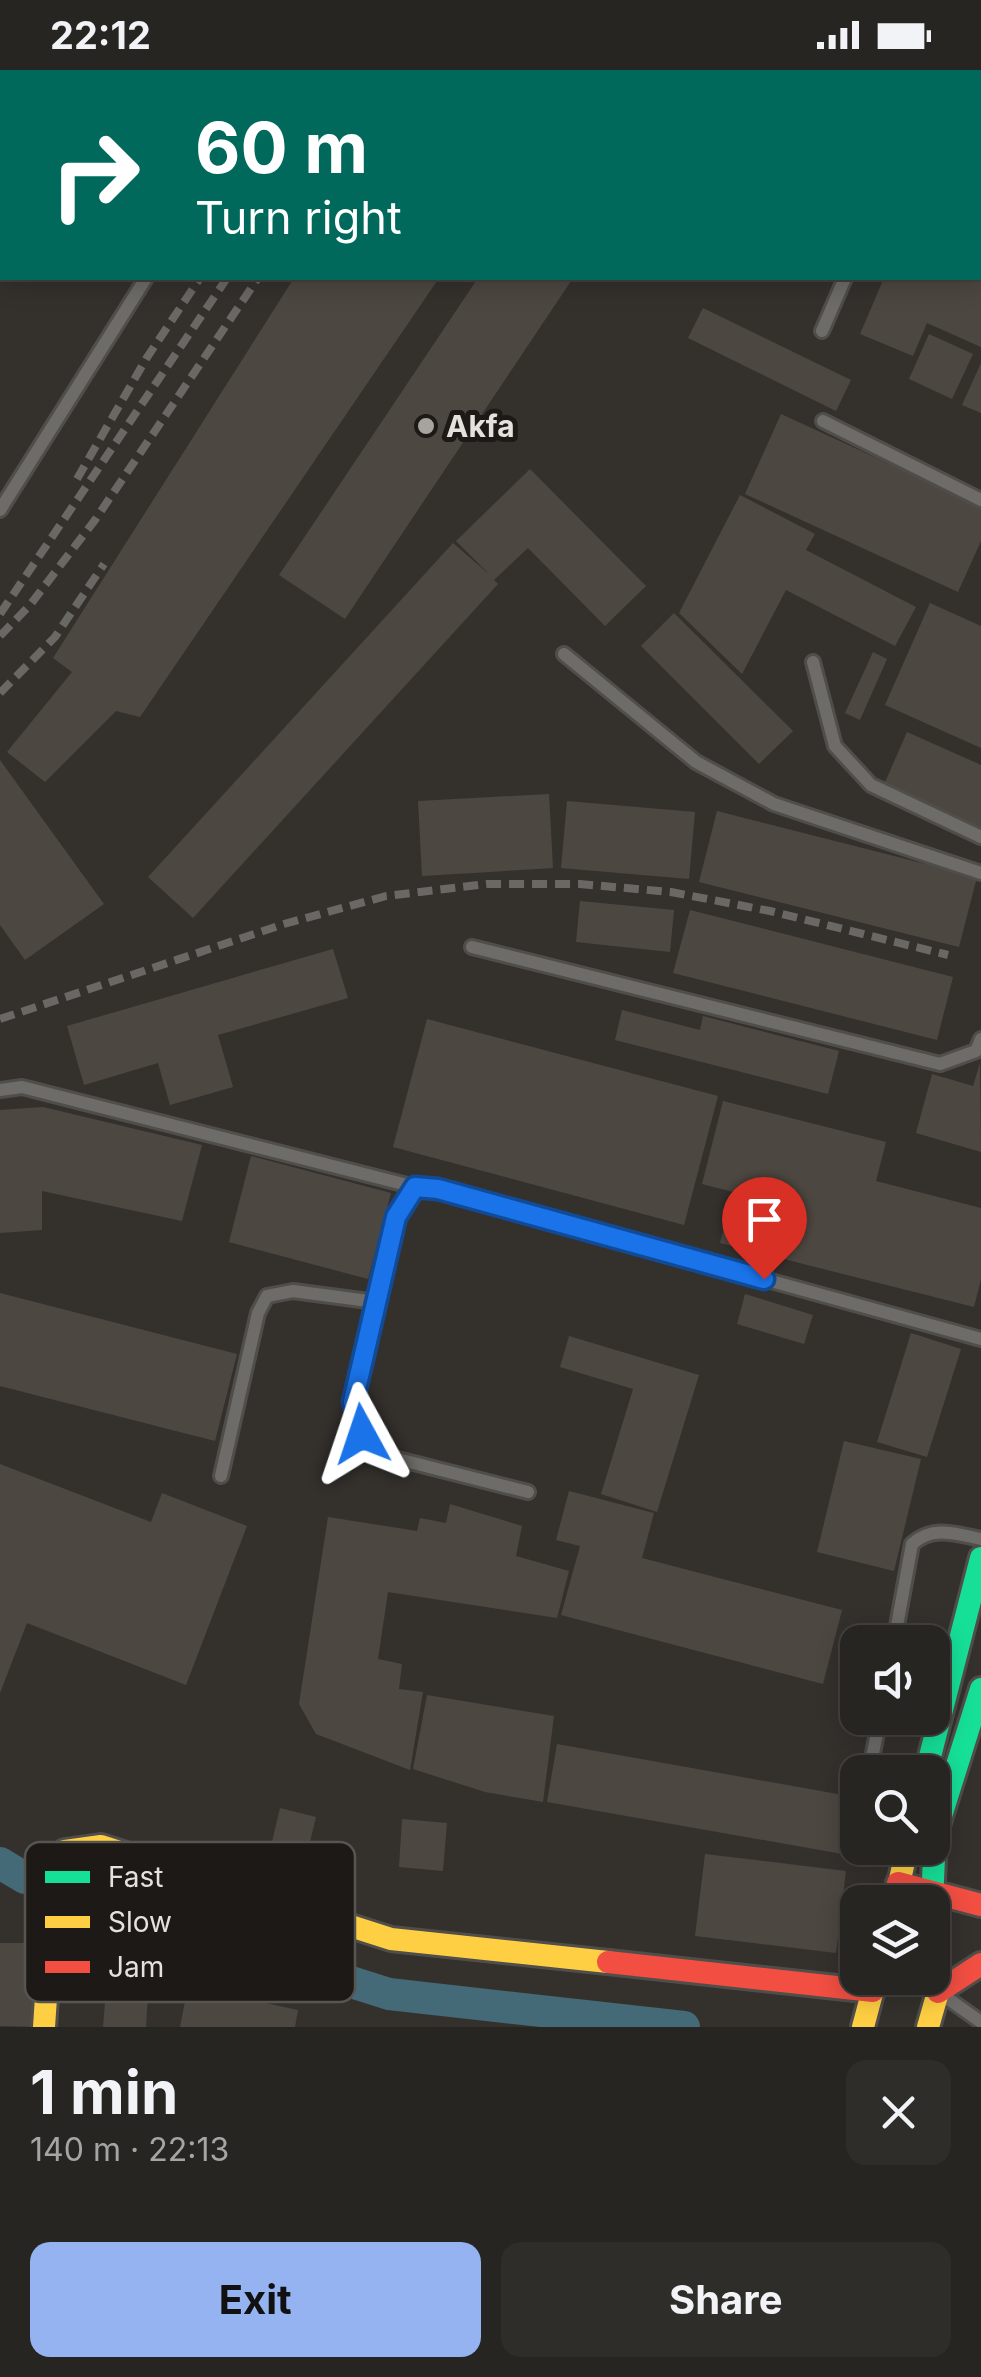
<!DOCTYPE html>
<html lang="en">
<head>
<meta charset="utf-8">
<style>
  body { margin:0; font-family:Inter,sans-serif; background:#2f2d2a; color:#f1f3f6; height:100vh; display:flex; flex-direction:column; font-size:38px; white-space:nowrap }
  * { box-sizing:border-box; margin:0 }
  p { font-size:32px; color:#a4a5a5 }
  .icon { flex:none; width:55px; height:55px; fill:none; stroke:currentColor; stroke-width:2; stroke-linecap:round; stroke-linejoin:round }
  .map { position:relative; height:1957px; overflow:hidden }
  .details { display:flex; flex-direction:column; background:#272522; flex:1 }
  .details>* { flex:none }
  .top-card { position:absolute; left:0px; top:0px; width:982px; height:210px; box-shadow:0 5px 25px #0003,0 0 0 2px #434240; background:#00695c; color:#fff; overflow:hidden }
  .buttons { position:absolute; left:840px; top:1555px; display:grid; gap:20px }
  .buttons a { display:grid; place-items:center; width:110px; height:110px; border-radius:20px; background:#272522; box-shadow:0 5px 25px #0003,0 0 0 2px #434240; font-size:50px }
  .pin { position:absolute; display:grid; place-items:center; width:85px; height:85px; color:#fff; margin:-102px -42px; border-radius:50% 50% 50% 0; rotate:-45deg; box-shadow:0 0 10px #0007 }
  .pin .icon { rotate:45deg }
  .me { position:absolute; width:110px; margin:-55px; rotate:355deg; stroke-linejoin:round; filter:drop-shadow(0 0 8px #0008) }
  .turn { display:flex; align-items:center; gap:35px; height:210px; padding:0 30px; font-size:45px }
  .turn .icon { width:130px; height:130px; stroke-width:2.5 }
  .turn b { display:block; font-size:70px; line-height:85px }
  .round { display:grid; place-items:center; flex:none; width:105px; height:105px; border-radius:20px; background:#2f2d2a }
  .headline { display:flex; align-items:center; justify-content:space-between; height:170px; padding:0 30px }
  h1 { font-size:60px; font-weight:700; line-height:75px }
  .button { display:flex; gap:20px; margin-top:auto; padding:20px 30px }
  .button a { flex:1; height:115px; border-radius:20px; background:#95b2f1; color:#111; font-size:40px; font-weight:700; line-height:115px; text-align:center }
  .button a+a { background:#2f2d2a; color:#f1f3f6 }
  .status { display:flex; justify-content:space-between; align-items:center; height:70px; padding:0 50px; background:#272522; direction:ltr }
  .status svg { height:28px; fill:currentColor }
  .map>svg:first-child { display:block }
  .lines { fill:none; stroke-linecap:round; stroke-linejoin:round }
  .canal { stroke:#446977; stroke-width:32 }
  .building { fill:#4d4741 }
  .lane-casing { stroke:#504e4a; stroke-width:18 }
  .fast-casing { stroke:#504e4a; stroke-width:28 }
  .slow-casing { stroke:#504e4a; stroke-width:28 }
  .jam-casing { stroke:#504e4a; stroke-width:28 }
  .lane { stroke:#6e6c69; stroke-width:12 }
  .fast { stroke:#16e098; stroke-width:22 }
  .slow { stroke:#ffcf43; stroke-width:22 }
  .jam { stroke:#f24e42; stroke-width:22 }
  .rail { stroke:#6a6865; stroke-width:8; stroke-dasharray:15 8; stroke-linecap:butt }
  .route-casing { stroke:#114b97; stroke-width:25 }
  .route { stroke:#1a73e8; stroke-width:18 }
  .poi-dot { fill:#a7a39f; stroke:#1c1916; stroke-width:4 }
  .labels { text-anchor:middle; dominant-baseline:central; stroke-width:10; stroke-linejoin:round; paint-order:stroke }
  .poi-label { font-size:30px; font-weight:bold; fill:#e5e1dc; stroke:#1c1916; text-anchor:start }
  .key { fill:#1c1916; stroke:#585551; stroke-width:2.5 }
  .key-label { font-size:28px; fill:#e5e1dc }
</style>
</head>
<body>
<div class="status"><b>22:12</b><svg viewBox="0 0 49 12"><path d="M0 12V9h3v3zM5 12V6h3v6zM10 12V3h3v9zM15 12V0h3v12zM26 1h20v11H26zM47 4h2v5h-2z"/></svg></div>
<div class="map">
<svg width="981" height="1957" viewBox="0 0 981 1957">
  <rect width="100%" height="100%" fill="#34312d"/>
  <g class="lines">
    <path class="canal" d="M 0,1793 L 25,1808
      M 79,1826 L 389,1924 L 684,1957"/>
  </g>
  <path class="building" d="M 294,208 L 439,208 L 140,647 L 116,641 L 45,712 L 7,682 L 72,602 L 53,588 Z
    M 478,208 L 573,208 L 345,549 L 279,505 Z
    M 884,208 L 981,208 L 981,277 L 927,253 L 913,286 L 860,264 Z
    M 703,238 L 851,310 L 836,341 L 688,268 Z
    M 929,264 L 973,284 L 952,329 L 909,309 Z
    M 981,293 L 981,343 L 962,335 Z
    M 781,344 L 981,436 L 981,471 L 958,522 L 745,424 Z
    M 530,399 L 646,516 L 605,556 L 528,478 L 494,510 L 498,514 L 193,848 L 148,807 L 453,473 L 490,505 L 456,471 Z
    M 740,425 L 815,464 L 806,480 L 916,537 L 895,576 L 786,520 L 742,604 L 679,543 Z
    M 930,533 L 981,556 L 981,678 L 885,635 Z
    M 674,543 L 793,661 L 759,694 L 641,576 Z
    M 873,582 L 887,589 L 860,650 L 845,643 Z
    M 907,662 L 981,695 L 981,760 L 883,717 Z
    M 0,690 L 104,834 L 25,890 L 0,855 Z
    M 549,724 L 553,798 L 422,806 L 418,731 Z
    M 567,731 L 695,742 L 689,809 L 561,798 Z
    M 717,741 L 977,807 L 959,877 L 699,812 Z
    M 580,831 L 674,840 L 670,882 L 576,872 Z
    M 690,840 L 953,907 L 937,970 L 673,903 Z
    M 333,879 L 348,928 L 218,965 L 233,1017 L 170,1035 L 158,993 L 84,1015 L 67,956 Z
    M 622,940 L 700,960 L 703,946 L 839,981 L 828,1024 L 615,970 Z
    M 427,949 L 718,1026 L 684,1155 L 393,1077 Z
    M 980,993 L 981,1082 L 916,1063 L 932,1004 L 973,1016 Z
    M 723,1031 L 886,1072 L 876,1111 L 981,1138 L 981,1209 L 974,1237 L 720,1173 L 733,1122 L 702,1114 Z
    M 43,1037 L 202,1075 L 182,1151 L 42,1121 L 42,1160 L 0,1163 L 0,1040 Z
    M 251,1086 L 391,1123 L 368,1209 L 229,1172 Z
    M 0,1223 L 237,1284 L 215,1371 L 0,1316 Z
    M 745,1224 L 813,1245 L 804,1274 L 737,1254 Z
    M 911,1263 L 961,1279 L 927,1387 L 877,1372 Z
    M 569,1266 L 699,1305 L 657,1442 L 601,1424 L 633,1319 L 560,1297 Z
    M 844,1371 L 921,1389 L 894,1501 L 817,1482 Z
    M 0,1394 L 151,1452 L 162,1423 L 247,1456 L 186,1615 L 27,1553 L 0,1623 Z
    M 569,1421 L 654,1443 L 642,1488 L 842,1540 L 823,1614 L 561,1545 L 580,1476 L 556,1470 Z
    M 450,1434 L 522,1456 L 516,1486 L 569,1501 L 557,1548 L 388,1522 L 378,1589 L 402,1594 L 399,1619 L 423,1622 L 410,1700 L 316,1664 L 299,1634 L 328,1447 L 417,1461 L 420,1448 L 446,1453 Z
    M 427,1625 L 554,1646 L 543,1732 L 485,1722 L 413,1699 Z
    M 557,1674 L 843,1725 L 845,1712 L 858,1714 L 858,1778 L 867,1778 L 865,1788 L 547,1732 Z
    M 280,1738 L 316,1747 L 307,1784 L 271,1776 Z
    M 402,1749 L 447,1753 L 443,1801 L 399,1797 Z
    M 705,1784 L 846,1801 L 836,1883 L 695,1866 Z
    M 0,1873 L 41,1873 L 40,1957 L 0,1956 Z
    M 188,1916 L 298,1940 L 295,1957 L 180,1957 Z
    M 106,1919 L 148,1922 L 146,1957 L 103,1957 Z"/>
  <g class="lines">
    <g class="lane-casing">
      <path id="lane" d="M 274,2 L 276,0
        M 930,2 L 932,0
        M 980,73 L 981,74
        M 822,261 L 845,208
        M 823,351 L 981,430
        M 0,440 L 146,208
        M 564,584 L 696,692 L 774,734 L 981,803
        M 813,592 L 835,676 L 871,715 L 981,767
        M 472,877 L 940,994 L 976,981 L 981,969
        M 0,1020 L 22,1017 L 415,1117
        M 221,1406 L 258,1243 L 267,1226 L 293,1221 L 376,1232
        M 528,1422 L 382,1385 L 361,1365 L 353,1332 L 396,1147 L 415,1117 L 438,1119 L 981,1269
        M 894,1572 L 912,1474 C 933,1455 956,1464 981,1469
        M 870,1698 L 880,1648
        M 940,1923 L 981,1952"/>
    </g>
    <g class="fast-casing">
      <path id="fast" d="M 926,1702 L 981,1488
        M 932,1832 L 935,1765 L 981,1619"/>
    </g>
    <g class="slow-casing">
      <path id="slow" d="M 895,1832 L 907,1778
        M 44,1957 L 55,1795 L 65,1781 L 101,1776 L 391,1869 L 608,1892
        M 863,1957 L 876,1908
        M 928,1957 L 938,1922 L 932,1845"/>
    </g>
    <g class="jam-casing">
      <path id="jam" d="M 898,1813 L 981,1835
        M 608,1892 L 873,1921
        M 938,1922 L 981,1894"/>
    </g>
    <use href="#lane" class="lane"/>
    <use href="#fast" class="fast"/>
    <use href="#slow" class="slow"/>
    <use href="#jam" class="jam"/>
    <path class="rail" d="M 49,2 L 51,0
      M 78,2 L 80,0
      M 337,2 L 338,0
      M 364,2 L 366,0
      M 396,2 L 398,0
      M 0,79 L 2,75
      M 0,126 L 2,122
      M 77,409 L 146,289 L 200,208
      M 0,544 L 227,208
      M 0,566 L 30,535 L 95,450 L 258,208
      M 0,623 L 55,567 L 104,494
      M 0,949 L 284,854 L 386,826 L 487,814 L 580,814 L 671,822 L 770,841 L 948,885"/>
  </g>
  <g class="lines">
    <g class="route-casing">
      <path id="route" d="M 362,1364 L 353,1332 L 396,1147 L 415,1117 L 438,1119 L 764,1209"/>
    </g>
    <use href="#route" class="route"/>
  </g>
  <circle class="poi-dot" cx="426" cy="356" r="10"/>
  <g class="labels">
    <g class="poi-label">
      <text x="446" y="356">Akfa</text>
    </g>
  </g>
  <rect x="25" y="1772" width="330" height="160" rx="15" class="key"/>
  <rect x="45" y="1801" width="45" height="12" fill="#16e098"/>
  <rect x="45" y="1846" width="45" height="12" fill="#ffcf43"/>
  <rect x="45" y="1891" width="45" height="12" fill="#f24e42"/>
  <g class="key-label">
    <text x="108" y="1817">Fast</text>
    <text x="108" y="1862">Slow</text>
    <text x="108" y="1907">Jam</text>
  </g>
</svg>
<div class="buttons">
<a><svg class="icon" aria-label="sound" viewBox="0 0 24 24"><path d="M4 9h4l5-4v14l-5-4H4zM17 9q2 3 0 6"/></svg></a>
<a><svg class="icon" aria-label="search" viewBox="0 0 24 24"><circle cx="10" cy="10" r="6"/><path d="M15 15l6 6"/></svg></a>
<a><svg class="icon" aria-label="layers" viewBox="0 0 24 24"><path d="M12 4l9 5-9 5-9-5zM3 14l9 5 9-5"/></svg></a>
</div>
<div class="pin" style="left:764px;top:1209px;background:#d93025"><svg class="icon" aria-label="arrive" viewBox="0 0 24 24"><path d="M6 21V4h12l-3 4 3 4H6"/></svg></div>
<svg class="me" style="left:362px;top:1364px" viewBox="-20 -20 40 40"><path d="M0-17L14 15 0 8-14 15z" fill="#1a73e8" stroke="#fff" stroke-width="4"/></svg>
<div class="top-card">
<div class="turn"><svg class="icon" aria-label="right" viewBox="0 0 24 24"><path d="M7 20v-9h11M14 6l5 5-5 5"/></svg><div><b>60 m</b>Turn right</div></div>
</div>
</div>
<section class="details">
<div class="headline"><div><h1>1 min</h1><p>140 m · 22:13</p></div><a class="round"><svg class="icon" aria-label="close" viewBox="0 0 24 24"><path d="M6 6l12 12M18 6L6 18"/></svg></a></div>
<div class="button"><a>Exit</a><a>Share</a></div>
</section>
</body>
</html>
